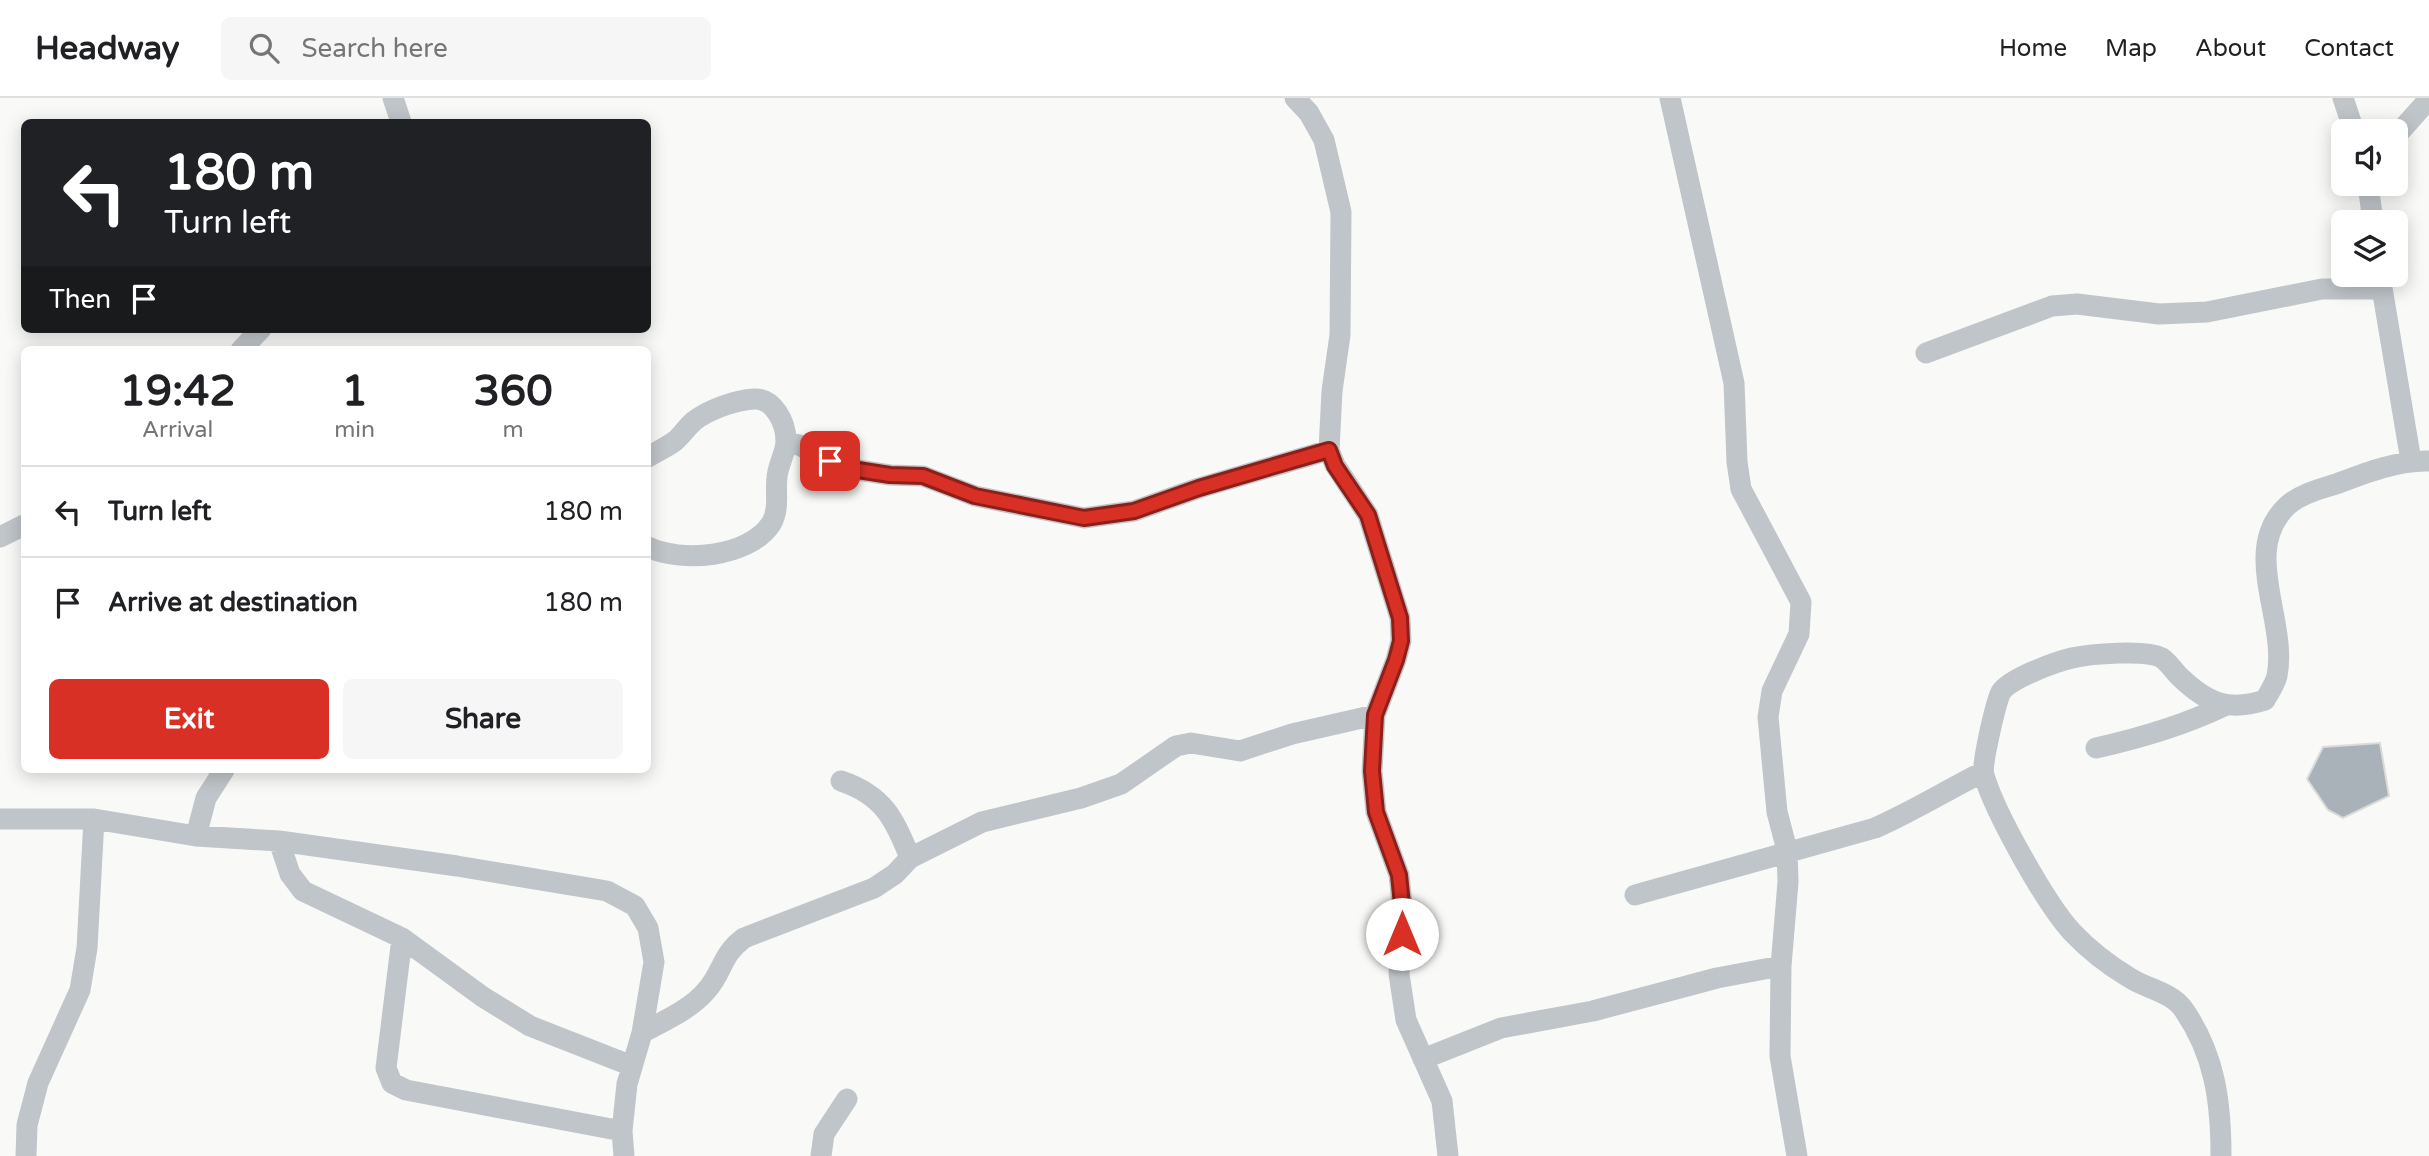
<!DOCTYPE html>
<html lang="en">
<head>
<meta charset="utf-8">
<style>
  body { margin:0; font-family:"Varela Round",sans-serif; background:#f6f6f6; color:#202124; height:100vh; display:flex; flex-direction:column; font-size:26px; white-space:nowrap }
  * { box-sizing:border-box; margin:0 }
  p { font-size:23px; color:#757577 }
  .icon { flex:none; width:38px; height:38px; fill:none; stroke:currentColor; stroke-width:2; stroke-linecap:round; stroke-linejoin:round }
  .map { position:relative; flex:1; overflow:hidden }
  .side { position:absolute; left:21px; top:248px; width:630px; height:427px; display:flex; flex-direction:column; background:#fff; border-radius:10px; box-shadow:0 4px 18px #0003 }
  .side>* { flex:none }
  .banner { position:absolute; left:21px; top:21px; width:630px; height:214px; border-radius:10px; box-shadow:0 4px 18px #0003; background:#202124; color:#fff; overflow:hidden }
  .buttons { position:absolute; left:2331px; top:21px; display:grid; gap:14px }
  .buttons a { display:grid; place-items:center; width:77px; height:77px; border-radius:10px; background:#fff; box-shadow:0 4px 18px #0003; font-size:35px }
  .pin { position:absolute; display:grid; place-items:center; width:60px; height:60px; color:#fff; margin:-30px; border-radius:14px; box-shadow:0 4px 10px #0006 }
  .me { position:absolute; width:77px; margin:-38px; rotate:0deg; stroke-linejoin:round; filter:drop-shadow(0 0 5px #0008) }
  .turn { display:flex; align-items:center; gap:24px; height:147px; padding:0 28px; font-size:32px }
  .turn .icon { width:91px; height:91px; stroke-width:2.5 }
  .turn b { display:block; font-size:49px; line-height:60px }
  .then { display:flex; align-items:center; height:66px; padding:0 28px; background:#0003; gap:14px; font-size:26px }
  .eta { display:flex; justify-content:space-evenly; align-items:center; height:119px; text-align:center }
  .eta b { font-size:42px; font-weight:800; line-height:49px }
  .button { display:flex; gap:14px; margin-top:auto; padding:14px 28px }
  .button a { flex:1; height:80px; border-radius:10px; background:#d93025; color:#fff; font-size:28px; font-weight:800; line-height:80px; text-align:center }
  .button a+a { background:#f6f6f6; color:#202124 }
  ul { padding:0; list-style:none }
  li { display:flex; align-items:center; gap:21px; height:91px; padding:0 28px; border-top:2px solid #e0e0e0 }
  li div { flex:1 }
  li b { display:block; font-size:26px }
  li em { font-style:normal }
  header { display:flex; align-items:center; gap:42px; box-sizing:border-box; height:98px; padding:0 35px; background:#fff; border-bottom:2px solid #e0e0e0 }
  header strong { font-size:33px }
  nav { display:flex; gap:38px; margin-inline-start:auto; font-size:24px }
  .search { width:490px; height:63px; background:#f6f6f6; display:flex; align-items:center; gap:18px; box-sizing:border-box; padding:0 24px; border-radius:10px; color:#757577; font-size:26px }
  .map>svg:first-child { display:block }
  .building { fill:#a9b2b8; stroke:#dbdbd9; stroke-width:2 }
  .lines { fill:none; stroke-linecap:round; stroke-linejoin:round }
  .minor { stroke:#c0c5c9; stroke-width:21 }
  .route-casing { stroke:#8d1f18; stroke-width:18 }
  .route { stroke:#d93025; stroke-width:12 }
</style>
</head>
<body>
<header>
<strong>Headway</strong>
<div class="search"><svg class="icon" aria-label="search" viewBox="0 0 24 24"><circle cx="10" cy="10" r="6"/><path d="M15 15l6 6"/></svg>Search here</div>
<nav><a>Home</a><a>Map</a><a>About</a><a>Contact</a></nav>
</header>
<div class="map">
<svg width="2429" height="1058" viewBox="0 0 2429 1058">
  <rect width="100%" height="100%" fill="#f9f9f7"/>
  <path class="building" d="M 2380,645 L 2389,698 L 2343,720 L 2328,712 L 2307,681 L 2323,649 Z"/>
  <g class="lines">
    <path class="minor" d="M 393,0 L 401,24
      M 1295,0 L 1309,15 L 1324,42 L 1341,114 L 1340,237 L 1332,293 L 1329,352 L 1335,367 L 1368,417 L 1400,520 L 1401,543 L 1396,562 L 1375,617 L 1372,673 L 1376,714 L 1399,777 L 1403,816 L 1399,876 L 1406,922 L 1442,1003 L 1448,1058
      M 1670,0 L 1734,285 L 1737,364 L 1741,391 L 1801,504 L 1799,536 L 1772,593 L 1768,619 L 1777,714 L 1787,752 L 1788,784 L 1781,868 L 1780,958 L 1797,1058
      M 2343,0 L 2354,33
      M 2396,38 L 2429,1
      M 2368,86 L 2373,124
      M 2380,178 L 2411,363
      M 241,252 L 261,231
      M 1926,255 L 2052,208 L 2077,206 L 2159,216 L 2207,214 L 2322,191 L 2382,191
      M 786,345 L 799,347 L 845,370 L 890,377 L 923,378 L 975,398 L 1084,420 L 1134,413 L 1199,390 L 1329,352
      M 648,359 C 656,354 667,349 675,343 C 682,337 687,329 694,323 C 708,312 735,302 754,301 C 774,300 786,325 786,343 C 786,354 778,367 777,379 C 775,395 780,411 771,426 C 748,460 681,465 648,449
      M 0,439 L 24,427
      M 2096,650 C 2141,640 2182,628 2224,608
      M 841,683 C 883,697 895,721 910,760
      M 0,721 L 94,721 L 196,738 L 279,743 L 457,768 L 607,793 L 635,808 L 648,830 L 654,864 L 642,935 L 627,986 L 622,1033 L 624,1058
      M 196,738 L 206,700 L 224,672
      M 279,743 L 290,776 L 303,793 L 402,840 L 483,899 L 530,928 L 632,968
      M 1635,797 L 1875,730 C 1912,714 1947,692 1983,674
      M 402,840 L 386,970 L 392,985 L 406,992 L 622,1033
      M 642,935 C 663,923 690,912 706,893 C 724,873 720,858 744,840 L 874,790 L 895,776 L 910,760 L 982,724 L 1081,700 L 1121,686 L 1176,648 L 1191,645 L 1240,653 L 1292,636 L 1375,617
      M 1423,961 L 1501,930 L 1593,913 L 1717,880 L 1781,868
      M 26,1058 L 27,1027 L 38,985 L 80,892 L 87,850 L 94,721
      M 821,1058 L 824,1036 L 847,1001
      M 2221,1058 C 2221,1004 2215,957 2184,912 C 2172,894 2147,891 2130,880 C 2110,868 2088,851 2072,834 C 2046,806 1994,713 1984,677 C 1981,667 1996,604 2001,594 C 2011,580 2055,564 2072,560 C 2090,556 2146,551 2162,560 C 2168,564 2174,573 2180,579 C 2207,605 2228,614 2265,602 C 2269,595 2275,586 2277,578 C 2288,522 2240,453 2287,408 C 2300,396 2320,391 2336,386 C 2365,375 2398,362 2429,363"/>
  </g>
  <g class="lines">
    <g class="route-casing">
      <path id="route" d="M 830,363 L 845,370 L 890,377 L 923,378 L 975,398 L 1084,420 L 1134,413 L 1199,390 L 1329,352 L 1335,368 L 1368,417 L 1400,520 L 1401,543 L 1396,562 L 1375,617 L 1372,673 L 1376,714 L 1399,777 L 1403,816 L 1402,836"/>
    </g>
    <use href="#route" class="route"/>
  </g>
</svg>
<div class="buttons">
<a><svg class="icon" aria-label="sound" viewBox="0 0 24 24"><path d="M4 9h4l5-4v14l-5-4H4zM17 9q2 3 0 6"/></svg></a>
<a><svg class="icon" aria-label="layers" viewBox="0 0 24 24"><path d="M12 4l9 5-9 5-9-5zM3 14l9 5 9-5"/></svg></a>
</div>
<div class="pin" style="left:830px;top:363px;background:#d93025"><svg class="icon" aria-label="arrive" viewBox="0 0 24 24"><path d="M6 21V4h12l-3 4 3 4H6"/></svg></div>
<svg class="me" style="left:1402px;top:836px" viewBox="-20 -20 40 40"><circle r="19" fill="#fff"/><path d="M0-13L10 11 0 6-10 11z" fill="#d93025"/></svg>
<div class="banner">
<div class="turn"><svg class="icon" aria-label="left" viewBox="0 0 24 24"><path d="M17 20v-9H6M10 6l-5 5 5 5"/></svg><div><b>180 m</b>Turn left</div></div>
<div class="then">Then<svg class="icon" aria-label="arrive" viewBox="0 0 24 24"><path d="M6 21V4h12l-3 4 3 4H6"/></svg></div>
</div>
<section class="side">
<div class="eta">
<div><b>19:42</b><p>Arrival</p></div>
<div><b>1</b><p>min</p></div>
<div><b>360</b><p>m</p></div>
</div>
<ul>
<li><svg class="icon" aria-label="left" viewBox="0 0 24 24"><path d="M17 20v-9H6M10 6l-5 5 5 5"/></svg><div><b>Turn left</b></div><em>180 m</em></li>
<li><svg class="icon" aria-label="arrive" viewBox="0 0 24 24"><path d="M6 21V4h12l-3 4 3 4H6"/></svg><div><b>Arrive at destination</b></div><em>180 m</em></li>
</ul>
<div class="button"><a>Exit</a><a>Share</a></div>
</section>
</div>
</body>
</html>
